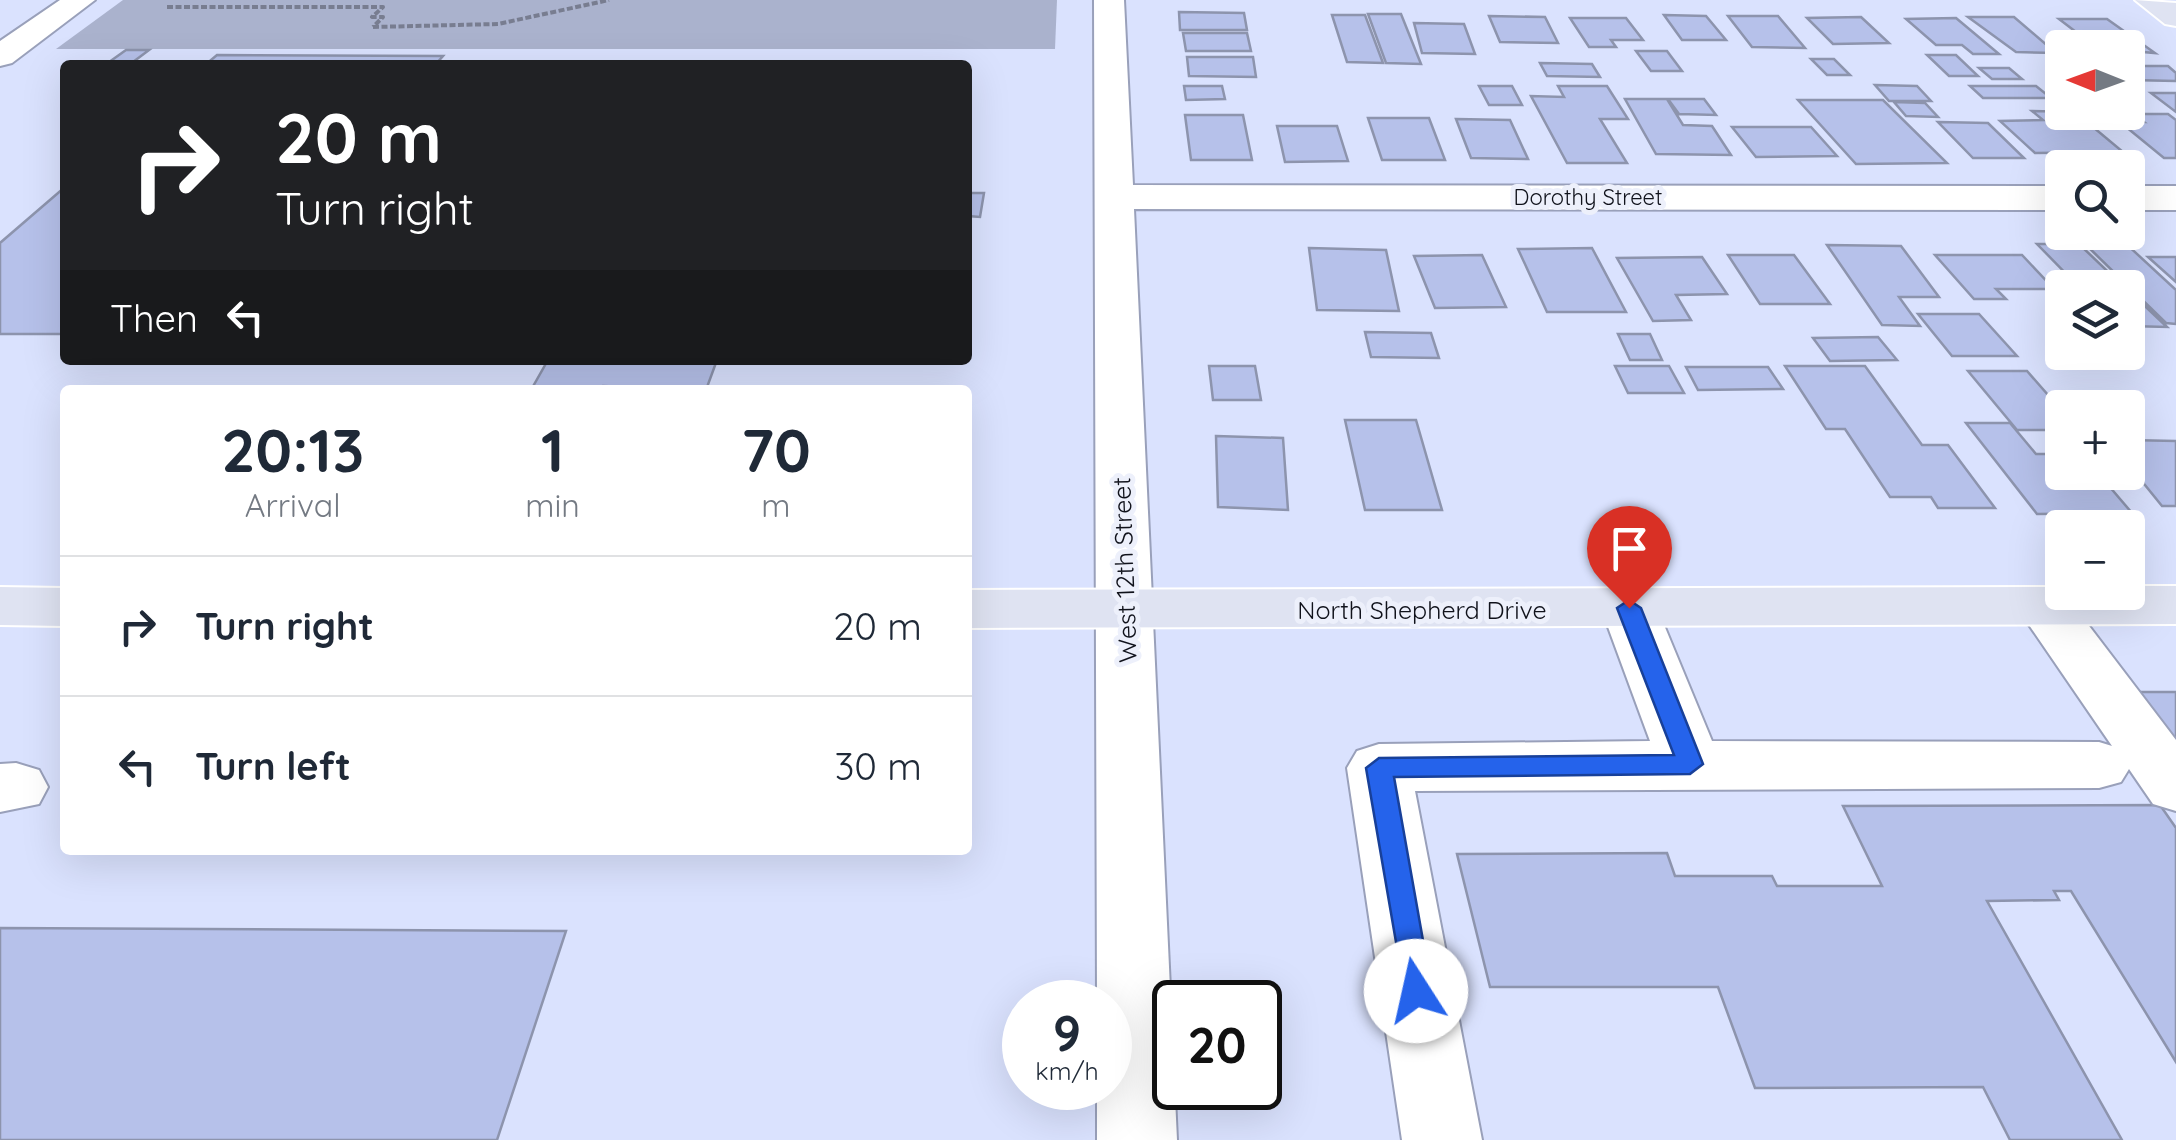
<!DOCTYPE html>
<html lang="en">
<head>
<meta charset="utf-8">
<style>
  body { margin:0; font-family:Quicksand,sans-serif; background:#f2f2f3; color:#1f2937; height:100vh; display:flex; flex-direction:column; font-size:38px; white-space:nowrap }
  * { box-sizing:border-box; margin:0 }
  p { font-size:32px; color:#747a83 }
  .icon { flex:none; width:55px; height:55px; fill:none; stroke:currentColor; stroke-width:2; stroke-linecap:round; stroke-linejoin:round }
  .map { position:relative; flex:1; overflow:hidden }
  .drawer { position:absolute; left:60px; top:385px; width:912px; height:470px; display:flex; flex-direction:column; background:#fff; border-radius:10px; box-shadow:0 10px 40px #0002 }
  .drawer>* { flex:none }
  .top-card { position:absolute; left:60px; top:60px; width:912px; height:305px; border-radius:10px; box-shadow:0 10px 40px #0002; background:#202124; color:#fff; overflow:hidden }
  .needle { width:65px; rotate:271deg }
  .tools { position:absolute; left:2045px; top:30px; display:grid; gap:20px }
  .tools a { display:grid; place-items:center; width:100px; height:100px; border-radius:10px; background:#fff; box-shadow:0 10px 40px #0002; font-size:50px }
  .speed { position:absolute; left:1002px; top:980px; display:flex; gap:20px; font-size:50px; font-weight:700; text-align:center }
  .speed>* { display:grid; place-content:center; width:130px; height:130px; border-radius:50%; background:#fff; box-shadow:0 10px 40px #0002; line-height:1 }
  .speed small { font-size:25px; font-weight:400 }
  .speed .limit { border:5px solid #111; border-radius:15px; background:#fff; color:#111 }
  .pin { position:absolute; display:grid; place-items:center; width:85px; height:85px; color:#fff; margin:-102px -42px; border-radius:50% 50% 50% 0; rotate:-45deg; box-shadow:0 0 10px #0007 }
  .pin .icon { rotate:45deg }
  .me { position:absolute; width:110px; margin:-55px; rotate:350deg; stroke-linejoin:round; filter:drop-shadow(0 0 8px #0008) }
  .turn { display:flex; align-items:center; gap:35px; height:210px; padding:0 50px; font-size:45px }
  .turn .icon { width:130px; height:130px; stroke-width:2.5 }
  .turn b { display:block; font-size:70px; line-height:85px }
  .then { display:flex; align-items:center; height:95px; padding:0 50px; background:#0003; gap:20px; font-size:38px }
  .eta { display:flex; justify-content:space-evenly; align-items:center; height:170px; text-align:center }
  .eta b { font-size:60px; font-weight:700; line-height:70px }
  ul { padding:0; list-style:none }
  li { display:flex; align-items:center; gap:30px; height:140px; padding:0 50px; border-top:2px solid #e0e1e3 }
  li div { flex:1 }
  li b { display:block; font-size:38px }
  li em { font-style:normal }
  .map>svg:first-child { display:block }
  .green { fill:#aab2cd }
  .building { fill:#b6c1ea; stroke:#8d94ad; stroke-width:2.5 }
  .lines { fill:none; stroke-linecap:round; stroke-linejoin:round }
  .minor-casing { stroke:#99a0ba; stroke-width:4 }
  .major-casing { stroke:#fff; stroke-width:4 }
  .path { stroke:#787d90; stroke-width:4; stroke-dasharray:6 2.5; stroke-linecap:butt }
  .minor { fill:#fff; fill-rule:evenodd }
  .major { fill:#dfe3f2; fill-rule:evenodd }
  .route { fill:#2563eb; stroke:#184099; stroke-width:2.5 }
  .labels { text-anchor:middle; dominant-baseline:central; stroke-width:10; stroke-linejoin:round; paint-order:stroke }
  .far-street-label { font-size:22px; fill:#10121b; stroke:#edf0fb }
  .street-label { font-size:25px; fill:#10121b; stroke:#edf0fb }
</style>
</head>
<body>
<div class="map">
<svg width="2176" height="1140" viewBox="0 0 2176 1140">
  <rect width="100%" height="100%" fill="#dae2fe"/>
  <path class="green" d="M 123,0 L 1057,0 L 1055,49 L 56,49 Z"/>
  <path class="building" d="M 1179,12 L 1244,13 L 1247,30 L 1180,30 Z
    M 1368,14 L 1401,14 L 1421,64 L 1386,63 Z
    M 1332,15 L 1365,15 L 1383,63 L 1347,62 Z
    M 1664,15 L 1706,16 L 1726,40 L 1682,40 Z
    M 1489,16 L 1545,17 L 1558,43 L 1500,42 Z
    M 1728,16 L 1778,16 L 1805,48 L 1752,47 Z
    M 1861,17 L 1889,43 L 1833,44 L 1807,18 Z
    M 1968,17 L 2014,17 L 2056,53 L 2016,52 Z
    M 1570,18 L 1626,18 L 1643,40 L 1611,40 L 1616,47 L 1589,47 Z
    M 1956,18 L 1999,54 L 1973,54 L 1962,45 L 1936,45 L 1906,19 Z
    M 2059,19 L 2107,19 L 2155,53 L 2097,48 Z
    M 1414,23 L 1464,24 L 1475,54 L 1422,53 Z
    M 1183,33 L 1247,33 L 1251,51 L 1186,51 Z
    M 126,50 L 149,50 L 129,65 L 105,65 Z
    M 1636,51 L 1667,51 L 1682,71 L 1651,71 Z
    M 217,55 L 443,56 L 435,65 L 205,65 Z
    M 1927,55 L 1956,55 L 1978,76 L 1949,76 Z
    M 1187,57 L 1253,57 L 1256,77 L 1189,76 Z
    M 1811,59 L 1834,59 L 1850,75 L 1827,75 Z
    M 1540,63 L 1592,64 L 1600,77 L 1547,76 Z
    M 2128,66 L 2168,66 L 2176,73 L 2176,81 L 2130,80 Z
    M 1979,68 L 2009,68 L 2022,79 L 1992,79 Z
    M 1875,85 L 1917,86 L 1931,101 L 1889,101 Z
    M 1184,86 L 1222,86 L 1225,99 L 1186,100 Z
    M 1479,86 L 1512,86 L 1522,105 L 1489,105 Z
    M 1558,86 L 1607,86 L 1628,119 L 1600,119 L 1627,163 L 1567,163 L 1531,96 L 1564,97 Z
    M 1970,86 L 2036,86 L 2051,98 L 1983,98 Z
    M 2151,93 L 2176,93 L 2176,112 Z
    M 1625,99 L 1667,99 L 1683,125 L 1712,126 L 1731,155 L 1656,154 Z
    M 1668,99 L 1704,99 L 1716,115 L 1679,114 Z
    M 1798,100 L 1883,100 L 1947,163 L 1856,164 Z
    M 1894,102 L 1925,103 L 1938,117 L 1906,116 Z
    M 2032,111 L 2075,112 L 2123,152 L 2035,153 L 2000,121 L 2043,120 Z
    M 2133,114 L 2168,114 L 2176,120 L 2176,158 L 2164,158 L 2120,122 L 2144,122 Z
    M 1185,115 L 1243,115 L 1252,160 L 1191,160 Z
    M 1368,118 L 1429,118 L 1445,160 L 1382,160 Z
    M 1456,119 L 1510,120 L 1528,159 L 1471,158 Z
    M 1938,122 L 1988,123 L 2024,158 L 1973,158 Z
    M 1277,126 L 1337,126 L 1348,161 L 1285,162 Z
    M 1732,127 L 1811,127 L 1837,156 L 1756,157 Z
    M 65,187 L 65,334 L 0,334 L 0,243 Z
    M 968,193 L 984,193 L 980,217 L 968,216 Z
    M 2082,241 L 2123,241 L 2176,290 L 2176,324 L 2166,323 Z
    M 2037,244 L 2079,244 L 2125,288 L 2080,288 Z
    M 1827,245 L 1901,246 L 1939,297 L 1899,297 L 1920,326 L 1882,325 Z
    M 1309,248 L 1386,250 L 1399,311 L 1317,310 Z
    M 1592,248 L 1626,312 L 1547,312 L 1518,249 Z
    M 1482,255 L 1506,307 L 1435,308 L 1414,256 Z
    M 1728,255 L 1794,255 L 1830,304 L 1760,304 Z
    M 1935,255 L 2022,255 L 2054,289 L 1996,289 L 2006,299 L 1974,299 Z
    M 1702,257 L 1727,294 L 1676,295 L 1691,320 L 1653,321 L 1617,258 Z
    M 2148,257 L 2176,257 L 2176,282 Z
    M 2128,290 L 2167,327 L 2128,326 Z
    M 1918,314 L 1979,314 L 2017,356 L 1952,356 Z
    M 1365,332 L 1431,333 L 1439,358 L 1371,357 Z
    M 1618,334 L 1650,334 L 1662,360 L 1630,360 Z
    M 1878,337 L 1897,360 L 1830,361 L 1813,338 Z
    M 548,360 L 717,360 L 706,390 L 603,386 L 601,390 L 531,390 Z
    M 1209,366 L 1255,366 L 1261,400 L 1213,400 Z
    M 1615,366 L 1669,366 L 1684,393 L 1628,393 Z
    M 1785,366 L 1865,366 L 1922,445 L 1948,445 L 1995,508 L 1938,508 L 1931,497 L 1890,497 L 1845,429 L 1826,429 Z
    M 1686,367 L 1768,367 L 1783,389 L 1698,390 Z
    M 1968,371 L 2027,371 L 2062,411 L 2062,430 L 2017,430 Z
    M 1345,420 L 1416,420 L 1442,510 L 1365,510 Z
    M 1966,423 L 2010,423 L 2036,454 L 2062,454 L 2062,472 L 2097,472 L 2132,513 L 2037,514 Z
    M 1216,436 L 1283,438 L 1288,510 L 1218,507 Z
    M 2128,440 L 2176,441 L 2176,506 L 2162,506 L 2128,464 Z
    M 2128,692 L 2176,692 L 2176,756 Z
    M 2160,805 L 2176,828 L 2176,1062 L 2071,891 L 2054,891 L 2059,900 L 1987,901 L 2122,1140 L 2010,1140 L 1983,1087 L 1755,1088 L 1718,987 L 1490,987 L 1457,854 L 1667,853 L 1675,876 L 1772,876 L 1777,886 L 1882,886 L 1843,806 Z
    M 0,928 L 566,931 L 497,1140 L 0,1140 Z"/>
  <g class="lines">
    <g class="minor-casing">
      <path id="minor" d="M 60,0 L 95,0 L 12,63 L 0,66 L 0,41 Z
        M 1094,0 L 1124,0 L 1133,185 L 2062,186 L 2062,210 L 1134,209 L 1177,1140 L 1097,1140 L 1097,1088 L 1110,1088 L 1110,1002 L 1097,1002 Z
        M 2128,186 L 2176,186 L 2176,210 L 2128,210 Z
        M 2044,587 L 2064,593 L 2176,740 L 2176,811 L 2153,804 L 2129,769 L 2121,782 L 2099,788 L 1415,791 L 1482,1140 L 1402,1140 L 1347,768 L 1357,751 L 1379,744 L 1650,741 L 1601,608 L 1609,595 L 1629,589 L 1649,595 L 1657,608 L 1712,741 L 2099,742 L 2112,746 L 2016,606 L 2024,593 Z
        M 16,763 L 39,770 L 48,787 L 39,804 L 0,812 L 0,764 Z"/>
    </g>
    <g class="major-casing">
      <path id="major" d="M 2135,0 L 2176,3 L 2176,26 L 2165,24 Z
        M 2128,586 L 2176,586 L 2176,624 L 968,628 L 968,590 L 2062,587 L 2062,592 L 2128,592 Z
        M 0,587 L 65,588 L 65,626 L 0,625 Z"/>
    </g>
    <path class="path" d="M 167,7 L 383,7 L 372,17 L 383,17 L 373,27
      M 373,27 L 498,24 L 609,0"/>
    <use href="#minor" class="minor"/>
    <use href="#major" class="major"/>
  </g>
  <path class="route" d="M 1629,600 L 1641,608 L 1703,764 L 1690,774 L 1394,777 L 1432,991 L 1427,1000 L 1416,1004 L 1406,1000 L 1366,768 L 1379,758 L 1674,755 L 1617,608 Z"/>
  <g class="labels">
    <g class="far-street-label">
      <text x="1588" y="197">Dorothy Street</text>
    </g>
    <g class="street-label">
      <text transform="translate(1124 570) rotate(-92)">West 12th Street</text>
      <text x="1422" y="609">North Shepherd Drive</text>
    </g>
  </g>
</svg>
<div class="tools">
<a><svg class="needle" viewBox="-14 -14 28 28"><path d="M0-13l5 13h-10z" fill="#e53935"/><path d="M0 13l5-13h-10z" fill="#747a83"/></svg></a>
<a><svg class="icon" aria-label="search" viewBox="0 0 24 24"><circle cx="10" cy="10" r="6"/><path d="M15 15l6 6"/></svg></a>
<a><svg class="icon" aria-label="layers" viewBox="0 0 24 24"><path d="M12 4l9 5-9 5-9-5zM3 14l9 5 9-5"/></svg></a>
<a>+</a>
<a>−</a>
</div>
<div class="speed"><div>9<small>km/h</small></div><div class="limit">20</div></div>
<div class="pin" style="left:1629px;top:608px;background:#d93025"><svg class="icon" aria-label="arrive" viewBox="0 0 24 24"><path d="M6 21V4h12l-3 4 3 4H6"/></svg></div>
<svg class="me" style="left:1416px;top:991px" viewBox="-20 -20 40 40"><circle r="19" fill="#fff"/><path d="M0-13L10 11 0 6-10 11z" fill="#2563eb"/></svg>
<div class="top-card">
<div class="turn"><svg class="icon" aria-label="right" viewBox="0 0 24 24"><path d="M7 20v-9h11M14 6l5 5-5 5"/></svg><div><b>20 m</b>Turn right</div></div>
<div class="then">Then<svg class="icon" aria-label="left" viewBox="0 0 24 24"><path d="M17 20v-9H6M10 6l-5 5 5 5"/></svg></div>
</div>
<section class="drawer">
<div class="eta">
<div><b>20:13</b><p>Arrival</p></div>
<div><b>1</b><p>min</p></div>
<div><b>70</b><p>m</p></div>
</div>
<ul>
<li><svg class="icon" aria-label="right" viewBox="0 0 24 24"><path d="M7 20v-9h11M14 6l5 5-5 5"/></svg><div><b>Turn right</b></div><em>20 m</em></li>
<li><svg class="icon" aria-label="left" viewBox="0 0 24 24"><path d="M17 20v-9H6M10 6l-5 5 5 5"/></svg><div><b>Turn left</b></div><em>30 m</em></li>
</ul>
</section>
</div>
</body>
</html>
